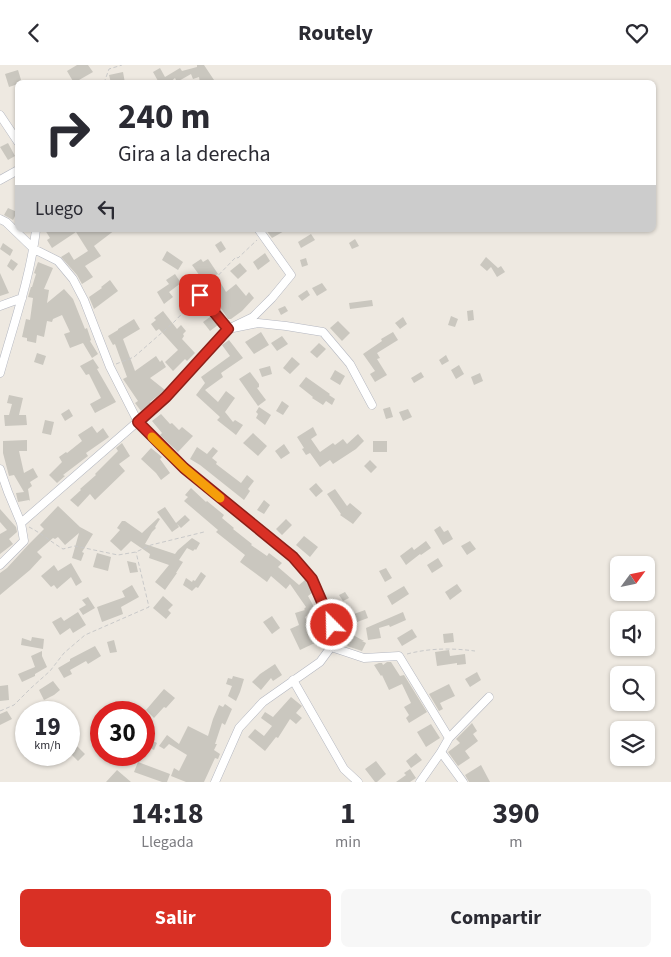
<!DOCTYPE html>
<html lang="es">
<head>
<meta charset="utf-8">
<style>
  body { margin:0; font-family:"Source Sans 3",sans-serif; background:#f7f7f7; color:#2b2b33; height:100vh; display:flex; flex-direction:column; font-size:19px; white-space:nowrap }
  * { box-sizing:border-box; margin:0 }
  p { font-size:16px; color:#7c7c81 }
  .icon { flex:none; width:28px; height:28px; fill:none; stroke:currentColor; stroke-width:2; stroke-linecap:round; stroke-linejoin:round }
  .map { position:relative; height:717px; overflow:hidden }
  .drawer { display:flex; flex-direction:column; background:#fff; flex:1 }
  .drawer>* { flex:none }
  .top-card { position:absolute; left:15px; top:15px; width:641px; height:152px; border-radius:8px; box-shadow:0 1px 4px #0004; background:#fff; color:#2b2b33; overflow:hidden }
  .needle { width:32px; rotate:57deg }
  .tools { position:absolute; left:610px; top:491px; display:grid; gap:10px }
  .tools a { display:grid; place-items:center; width:45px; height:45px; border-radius:8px; background:#fff; box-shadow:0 1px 4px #0004; font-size:25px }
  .speed { position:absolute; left:15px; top:636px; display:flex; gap:10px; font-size:25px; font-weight:700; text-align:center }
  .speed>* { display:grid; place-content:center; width:65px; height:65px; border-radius:50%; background:#fff; box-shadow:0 1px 4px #0004; line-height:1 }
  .speed small { font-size:12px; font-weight:400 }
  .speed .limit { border:8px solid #d22; background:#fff; color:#111 }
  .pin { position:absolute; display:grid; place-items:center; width:42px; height:42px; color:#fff; margin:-21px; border-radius:10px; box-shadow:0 2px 8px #0006 }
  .me { position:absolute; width:55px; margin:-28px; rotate:337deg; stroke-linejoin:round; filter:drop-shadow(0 0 4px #0008) }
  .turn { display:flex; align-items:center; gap:18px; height:105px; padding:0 20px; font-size:22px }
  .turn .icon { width:65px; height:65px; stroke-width:2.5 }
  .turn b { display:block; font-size:35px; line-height:42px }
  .then { display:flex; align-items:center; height:48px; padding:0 20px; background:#0003; gap:10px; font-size:19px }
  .eta { display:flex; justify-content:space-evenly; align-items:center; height:85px; text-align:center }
  .eta b { font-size:30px; font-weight:700; line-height:35px }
  .primary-button { display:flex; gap:10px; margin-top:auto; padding:10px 20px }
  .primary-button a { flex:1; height:58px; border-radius:8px; background:#d93025; color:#fff; font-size:20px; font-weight:700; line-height:58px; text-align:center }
  .primary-button a+a { background:#f7f7f7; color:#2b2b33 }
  header { display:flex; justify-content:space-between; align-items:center; height:65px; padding:0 20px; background:#fff; font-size:22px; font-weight:700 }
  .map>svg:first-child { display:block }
  .building { fill:#cac7bf }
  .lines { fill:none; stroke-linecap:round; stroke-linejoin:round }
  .street-casing { stroke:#b4b7c0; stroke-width:9 }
  .path { stroke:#c9c9c9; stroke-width:1; stroke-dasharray:4 2.5; stroke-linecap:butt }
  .street { stroke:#fff; stroke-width:8 }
  .route-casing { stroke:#8d1f18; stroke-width:12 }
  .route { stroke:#d93025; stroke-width:9 }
  .slow { stroke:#f59e0b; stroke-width:9 }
</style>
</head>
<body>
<header><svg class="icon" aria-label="back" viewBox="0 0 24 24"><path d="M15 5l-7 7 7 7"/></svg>Routely<svg class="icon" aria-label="heart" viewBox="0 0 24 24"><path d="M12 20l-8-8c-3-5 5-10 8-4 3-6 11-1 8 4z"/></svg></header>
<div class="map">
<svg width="671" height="717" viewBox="0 0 671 717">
  <rect width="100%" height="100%" fill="#eee9e1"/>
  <path class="building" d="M 77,0 L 88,0 L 93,7 L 79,15 L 81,18 L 74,18 L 67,6 Z
    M 197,0 L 204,0 L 216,18 L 200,18 L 199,12 L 193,14 L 191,9 L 177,17 L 175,13 L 169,18 L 156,18 L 158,16 L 153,7 L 160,3 L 165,12 L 180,3 L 182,6 L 197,2 Z
    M 18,5 L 22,18 L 18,18 L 18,19 L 9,22 L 5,9 Z
    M 123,7 L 125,18 L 111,18 L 109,10 Z
    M 8,78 L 15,91 L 8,95 L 0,82 Z
    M 8,143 L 17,147 L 13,155 L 4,150 Z
    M 45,165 L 115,165 L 94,181 L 101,191 L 85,201 L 93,212 L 82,219 L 77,210 L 61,192 L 69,187 L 74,195 L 88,186 L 76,167 L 52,183 L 47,175 L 50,173 Z
    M 266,165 L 286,165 L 272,173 Z
    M 311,169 L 315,175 L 301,183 L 298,177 Z
    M 355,174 L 359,181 L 352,184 L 349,178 Z
    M 221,176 L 226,184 L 220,188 L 215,180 Z
    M 3,178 L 13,185 L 10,191 L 0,184 Z
    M 167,186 L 183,197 L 178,205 L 162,195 Z
    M 265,188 L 270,196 L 258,205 L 253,197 Z
    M 486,192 L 498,203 L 501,201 L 505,207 L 497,212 L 491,202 L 487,206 L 480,200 Z
    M 306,193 L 308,200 L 302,202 L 300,195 Z
    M 11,194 L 18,199 L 13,206 L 7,201 Z
    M 201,194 L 203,197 L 208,194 L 218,209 L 216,210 L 226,227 L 236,219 L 246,231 L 249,227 L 254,233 L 242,246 L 231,254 L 228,254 L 215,234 L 212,236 L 210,234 L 207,227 L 210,225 L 192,200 Z
    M 38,197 L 53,203 L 44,224 L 49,225 L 47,238 L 64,224 L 73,234 L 85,264 L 87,263 L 91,275 L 90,276 L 98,289 L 92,293 L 83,278 L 70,283 L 64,269 L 70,267 L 62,250 L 53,254 L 52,257 L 47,256 L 44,272 L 37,270 L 36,278 L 27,276 L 27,273 L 22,272 L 26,254 L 30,255 L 33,233 L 28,232 L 31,222 L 32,222 L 36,209 L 34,208 Z
    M 240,198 L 247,206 L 238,214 L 230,206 Z
    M 0,208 L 9,228 L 0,231 Z
    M 175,209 L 181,218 L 169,227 L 173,232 L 164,239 L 157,227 L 169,219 L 166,215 Z
    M 110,215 L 118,226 L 94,244 L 89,232 L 102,223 L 101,222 Z
    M 322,218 L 327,225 L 317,231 L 312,223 Z
    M 307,225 L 310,230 L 302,236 L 298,231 Z
    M 372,235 L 373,241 L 350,244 L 349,238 Z
    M 285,241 L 288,246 L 281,250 L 278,244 Z
    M 473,245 L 474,255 L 468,256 L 467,246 Z
    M 163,246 L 177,264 L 181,260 L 186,266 L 183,269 L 184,271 L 182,274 L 195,288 L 187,296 L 185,294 L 173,306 L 165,297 L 178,285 L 159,264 L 156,266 L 151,259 L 156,255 L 154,253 Z
    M 451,251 L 458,254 L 455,262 L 448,260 Z
    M 210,252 L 218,260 L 210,266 L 203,257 Z
    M 403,252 L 407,259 L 400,264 L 395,258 Z
    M 134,254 L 140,264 L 123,274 L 135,306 L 156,291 L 160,297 L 162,295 L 166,302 L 150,313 L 165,325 L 150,337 L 151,338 L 141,346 L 135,338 L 138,336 L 123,314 L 127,312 L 115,279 L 113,280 L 108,271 L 118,265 L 118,264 Z
    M 338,256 L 350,268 L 342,276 L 330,263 Z
    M 261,267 L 269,280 L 254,289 L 245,277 Z
    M 393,267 L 398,275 L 377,288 L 380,293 L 377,294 L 387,310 L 375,317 L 370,309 L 375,306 L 363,289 L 382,276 L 381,274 Z
    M 282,271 L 288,279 L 277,286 L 271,278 Z
    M 229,275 L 243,293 L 221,308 L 223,312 L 205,325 L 218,337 L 226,326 L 235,333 L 225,347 L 233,357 L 235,355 L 243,360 L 236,370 L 217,355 L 220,352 L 196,330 L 205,318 L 201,312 L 230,291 L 222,280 Z
    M 319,278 L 326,284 L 317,293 L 310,287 Z
    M 37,288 L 46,291 L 43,300 L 34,297 Z
    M 446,290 L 449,296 L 442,300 L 439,295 Z
    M 292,292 L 300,299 L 290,309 L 283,303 Z
    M 93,294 L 99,303 L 97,304 L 116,337 L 95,348 L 90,339 L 101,333 L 89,309 L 86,310 L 80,301 Z
    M 459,300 L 464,309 L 456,314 L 451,305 Z
    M 270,301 L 272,309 L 262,312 L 259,304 Z
    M 335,305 L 345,311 L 340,320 L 330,314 Z
    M 250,307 L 259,319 L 259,322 L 257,323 L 266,335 L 258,341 L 239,314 Z
    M 421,307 L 424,312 L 414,318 L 411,313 Z
    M 480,308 L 483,316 L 474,320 L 471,312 Z
    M 306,312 L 330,329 L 329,330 L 335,334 L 332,340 L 326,336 L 323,340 L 312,333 L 313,332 L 299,321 Z
    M 9,330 L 23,333 L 19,350 L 26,350 L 27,360 L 5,361 L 4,350 L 9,350 L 12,339 L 7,338 Z
    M 282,336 L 289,341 L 283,350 L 276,346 Z
    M 259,342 L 271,350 L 265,360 L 256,353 L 258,349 L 256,347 Z
    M 390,342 L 393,352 L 386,354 L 383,344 Z
    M 69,344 L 73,351 L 65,356 L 61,349 Z
    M 408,344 L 412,352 L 403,356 L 399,347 Z
    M 161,349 L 170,359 L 172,358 L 179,365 L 182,362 L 193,371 L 178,387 L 160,370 L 162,368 L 152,356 Z
    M 45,355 L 54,357 L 51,370 L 42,368 Z
    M 92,361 L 97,368 L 103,363 L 109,372 L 86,388 L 88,391 L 63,410 L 65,411 L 57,418 L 49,410 L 62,397 L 59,392 L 66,387 L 67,388 L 82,376 L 78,370 Z
    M 313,362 L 317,370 L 311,374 L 320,387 L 333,378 L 335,380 L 343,374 L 347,379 L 358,369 L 364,376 L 356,384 L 333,399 L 330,395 L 320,402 L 310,388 L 306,390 L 302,384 L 304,383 L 297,372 Z
    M 253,368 L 267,381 L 258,391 L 243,378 Z
    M 27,375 L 27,386 L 19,386 L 24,408 L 33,403 L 38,412 L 30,417 L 32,421 L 28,424 L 30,436 L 29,435 L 18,437 L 16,428 L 24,427 L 14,410 L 9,411 L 3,388 L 3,376 Z
    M 373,376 L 387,376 L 387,387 L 373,387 Z
    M 122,378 L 130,391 L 119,399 L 125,406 L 95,435 L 90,429 L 78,442 L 70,435 L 81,425 L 80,424 L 96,410 L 95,409 L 118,386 L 116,383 Z
    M 284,379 L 290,388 L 281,394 L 275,386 Z
    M 197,382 L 207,389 L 213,382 L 218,386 L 212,393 L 217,397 L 216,399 L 241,418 L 247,410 L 254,416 L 248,424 L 250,426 L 244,435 L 200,400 L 190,394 Z
    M 151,383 L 162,392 L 160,394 L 170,408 L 161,415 L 156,408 L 141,394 Z
    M 370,395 L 377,402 L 371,408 L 364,401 Z
    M 316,418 L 323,426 L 316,432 L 309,424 Z
    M 191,423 L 206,437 L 207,436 L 224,450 L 222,453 L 234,463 L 233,464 L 252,479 L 251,480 L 267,491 L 269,488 L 282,498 L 278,502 L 299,520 L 305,515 L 307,517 L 312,528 L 308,531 L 314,542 L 318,541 L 319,543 L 305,552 L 317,577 L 300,585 L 290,564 L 299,560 L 295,548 L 305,545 L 304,544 L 306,542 L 290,519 L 286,524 L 271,511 L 267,517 L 240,497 L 245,490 L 216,467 L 218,465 L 184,436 L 188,432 L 185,430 Z
    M 335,424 L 347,441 L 350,438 L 362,448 L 353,459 L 340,450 L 341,449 L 327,429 Z
    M 264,435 L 270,440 L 264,449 L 257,445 Z
    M 58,441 L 80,462 L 93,469 L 82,487 L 84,488 L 81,496 L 72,493 L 79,468 L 65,480 L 58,472 L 55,474 L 53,473 L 37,487 L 42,492 L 30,505 L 0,530 L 0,508 L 7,503 L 29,479 L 44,464 L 40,460 Z
    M 165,442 L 176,458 L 185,450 L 190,455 L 181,463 L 177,459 L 179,462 L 172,467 L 157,447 Z
    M 0,444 L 16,462 L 17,467 L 9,474 L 13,479 L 0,489 L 0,469 L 7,465 L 0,457 Z
    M 158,453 L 160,454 L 155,462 L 156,463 L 152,467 L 145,479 L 175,489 L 178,485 L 192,473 L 200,478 L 196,485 L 195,484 L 193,486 L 187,483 L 179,495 L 183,497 L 176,508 L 177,508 L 165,525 L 155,517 L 169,500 L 149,493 L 150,489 L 131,476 L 121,486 L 110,476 L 120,465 L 117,463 L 122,456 L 125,456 L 142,468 Z
    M 286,454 L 292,460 L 282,470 L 276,464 Z
    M 440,461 L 444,467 L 448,465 L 453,474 L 443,480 L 434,465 Z
    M 304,471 L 318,482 L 310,492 L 296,480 Z
    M 426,476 L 431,483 L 421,490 L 420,489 L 406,500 L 400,491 L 412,482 L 414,485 Z
    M 470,476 L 476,484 L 467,490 L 461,481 Z
    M 97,488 L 111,492 L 108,506 L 93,502 Z
    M 438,493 L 443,501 L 432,508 L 427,500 Z
    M 127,496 L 136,498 L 138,507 L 130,508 Z
    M 71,498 L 82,517 L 76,521 L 71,512 L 57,524 L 54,520 L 51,522 L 41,511 L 54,500 L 58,506 Z
    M 386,503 L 392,513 L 385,517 L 379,506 Z
    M 201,507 L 206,511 L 198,523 L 196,522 L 192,526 L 183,520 L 186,513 L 192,517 L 193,515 L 195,516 Z
    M 457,519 L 462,526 L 450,535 L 445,527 Z
    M 132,520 L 139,532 L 121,542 L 123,549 L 102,557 L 97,542 L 125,532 L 122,526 Z
    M 404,521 L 409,529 L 392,540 L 387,531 Z
    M 345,527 L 349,533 L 343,536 L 339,530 Z
    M 163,531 L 173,540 L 168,545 L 171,548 L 166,554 L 153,543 Z
    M 88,532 L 95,543 L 83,550 L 79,544 L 86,540 L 82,535 Z
    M 365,545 L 368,553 L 357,557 L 354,549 Z
    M 78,547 L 86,560 L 73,568 L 70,563 L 60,570 L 52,557 L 61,552 L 64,556 Z
    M 403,547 L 406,555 L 390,562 L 389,560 L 379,563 L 381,573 L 368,575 L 366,563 Z
    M 272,551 L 280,563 L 272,569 L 263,557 Z
    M 412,564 L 417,572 L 402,581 L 397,573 Z
    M 453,568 L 454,577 L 444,578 L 443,569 Z
    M 353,570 L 364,576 L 362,576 L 366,578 L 362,586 L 347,581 Z
    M 32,572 L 44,574 L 43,584 L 21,580 L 22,573 L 31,576 Z
    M 114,575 L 117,587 L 110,588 L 107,577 Z
    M 95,581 L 101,591 L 88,599 L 86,596 L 70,605 L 72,609 L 64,613 L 58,603 L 70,596 L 70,594 Z
    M 449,585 L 450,591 L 465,589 L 466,599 L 457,600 L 457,598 L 437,601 L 435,587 Z
    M 42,586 L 42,591 L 47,602 L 35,609 L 35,611 L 22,617 L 18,609 L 35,602 L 31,591 Z
    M 387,597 L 391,597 L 400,611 L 404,610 L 427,647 L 409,658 L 406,653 L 409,650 L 404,642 L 411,638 L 402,619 L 389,625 L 382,610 L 381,611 L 374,600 L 379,598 L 382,598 L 383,600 Z
    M 275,599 L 282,610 L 273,616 L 271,613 L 261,625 L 252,617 L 260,609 Z
    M 477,607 L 481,615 L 470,622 L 465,614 Z
    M 233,611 L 244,614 L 240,627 L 236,636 L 228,631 L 232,621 L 226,619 L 228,613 L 232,614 Z
    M 53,616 L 60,625 L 54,630 L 44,635 L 39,625 Z
    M 449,619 L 455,631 L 440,638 L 443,644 L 439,646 L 429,629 Z
    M 8,620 L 9,635 L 0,636 L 0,621 Z
    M 164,624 L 175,633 L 166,643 L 164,642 L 154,653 L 146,645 Z
    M 291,632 L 302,641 L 296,648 L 302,653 L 296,659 L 290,654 L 278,673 L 276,672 L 265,686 L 248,672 L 255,664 L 264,671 L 272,661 L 261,653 L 265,647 L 273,652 Z
    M 225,639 L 232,644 L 225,660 L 222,658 L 215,679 L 217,679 L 214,685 L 220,689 L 218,694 L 215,693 L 204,717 L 186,717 L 171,711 L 174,703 L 179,706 L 187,690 L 169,679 L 164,684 L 159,681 L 167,670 L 179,679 L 188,661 L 208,671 L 213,654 L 219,640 L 223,642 Z
    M 7,646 L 12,654 L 0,660 L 0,649 Z
    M 472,658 L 477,666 L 473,669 L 478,676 L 465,686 L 470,693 L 458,701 L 448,687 L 460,678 L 456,674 Z
    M 431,659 L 440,673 L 426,682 L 417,667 Z
    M 144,671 L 157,678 L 154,685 L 144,680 Z
    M 76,680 L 85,689 L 78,696 L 69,687 Z
    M 416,688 L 422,695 L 411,703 L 406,696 Z
    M 376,696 L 386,709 L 377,717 L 375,717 L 365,704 Z
    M 138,697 L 170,709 L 167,717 L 162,717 L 134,707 Z
    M 481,700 L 490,717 L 469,717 L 465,710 Z
    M 410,704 L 416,713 L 410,717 L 396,717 L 406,710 L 404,708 Z
    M 117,705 L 131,717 L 106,717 Z"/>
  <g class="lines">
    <g class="street-casing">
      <path id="street" d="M 0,50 L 18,77
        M 0,115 L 18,105
        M 0,154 L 6,157 L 34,184 L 58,196 L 73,214 L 84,235 L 110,302 L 138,357 L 184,403 L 293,492 L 312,514 L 332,560 L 332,572 L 331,582 L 320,597 L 263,637 L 239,663 L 215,717
        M 200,230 L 228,264 L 253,252 L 272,233 L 291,210 L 259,165
        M 0,241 L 22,233
        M 0,308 C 13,261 30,214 36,165
        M 0,404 L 8,427 L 21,458 L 24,476 L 0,500
        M 21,458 L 166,332 L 228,264 L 258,258 L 286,261 L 323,267 L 350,299 L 372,340
        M 331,582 L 364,593 L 399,591 L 449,673
        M 293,615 L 344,704 L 358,717
        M 441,687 L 463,717
        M 420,717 L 441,687 L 449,673 L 489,632"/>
    </g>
    <path class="path" d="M 104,18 L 109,4 L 122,0
      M 205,224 L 236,192 L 238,193 L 257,175
      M 116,299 L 134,292 L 174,257 L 194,236
      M 29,462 C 41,468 51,477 63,484 L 75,481 L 118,490 L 136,487 L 151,480 L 204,467
      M 407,589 C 430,583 452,583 475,586
      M 0,646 L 14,640 L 31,623 L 50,606 L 64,588 L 85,570 L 149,542 L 136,487"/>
    <use href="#street" class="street"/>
  </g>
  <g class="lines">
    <g class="route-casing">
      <path id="route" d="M 200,230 L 228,264 L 166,332 L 138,357 L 184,403 L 293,492 L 312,514 L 332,560"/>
    </g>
    <use href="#route" class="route"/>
    <path class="slow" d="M 152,372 L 184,403 L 220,433"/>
  </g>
</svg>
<div class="tools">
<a><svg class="needle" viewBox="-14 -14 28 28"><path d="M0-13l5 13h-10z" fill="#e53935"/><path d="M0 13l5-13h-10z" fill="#7c7c81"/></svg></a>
<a><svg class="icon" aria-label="sound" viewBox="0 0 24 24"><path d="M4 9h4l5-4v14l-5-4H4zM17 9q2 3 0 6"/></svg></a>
<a><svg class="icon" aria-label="search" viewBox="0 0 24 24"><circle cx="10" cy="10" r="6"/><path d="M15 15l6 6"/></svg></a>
<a><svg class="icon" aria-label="layers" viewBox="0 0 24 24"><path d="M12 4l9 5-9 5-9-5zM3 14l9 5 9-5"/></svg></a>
</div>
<div class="speed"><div>19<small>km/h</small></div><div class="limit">30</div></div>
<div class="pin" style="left:200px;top:230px;background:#d93025"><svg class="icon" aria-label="arrive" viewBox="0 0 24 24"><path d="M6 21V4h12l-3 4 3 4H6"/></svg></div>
<svg class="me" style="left:332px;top:560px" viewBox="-20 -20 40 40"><circle r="17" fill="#d93025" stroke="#fff" stroke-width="3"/><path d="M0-11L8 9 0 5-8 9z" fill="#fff"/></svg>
<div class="top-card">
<div class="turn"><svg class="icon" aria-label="right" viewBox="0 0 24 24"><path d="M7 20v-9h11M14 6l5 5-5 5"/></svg><div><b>240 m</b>Gira a la derecha</div></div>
<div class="then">Luego<svg class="icon" aria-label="left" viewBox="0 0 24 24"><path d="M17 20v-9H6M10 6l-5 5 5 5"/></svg></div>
</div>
</div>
<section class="drawer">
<div class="eta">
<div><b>14:18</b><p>Llegada</p></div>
<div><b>1</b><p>min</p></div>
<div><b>390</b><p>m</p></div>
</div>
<div class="primary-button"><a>Salir</a><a>Compartir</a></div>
</section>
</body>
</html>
